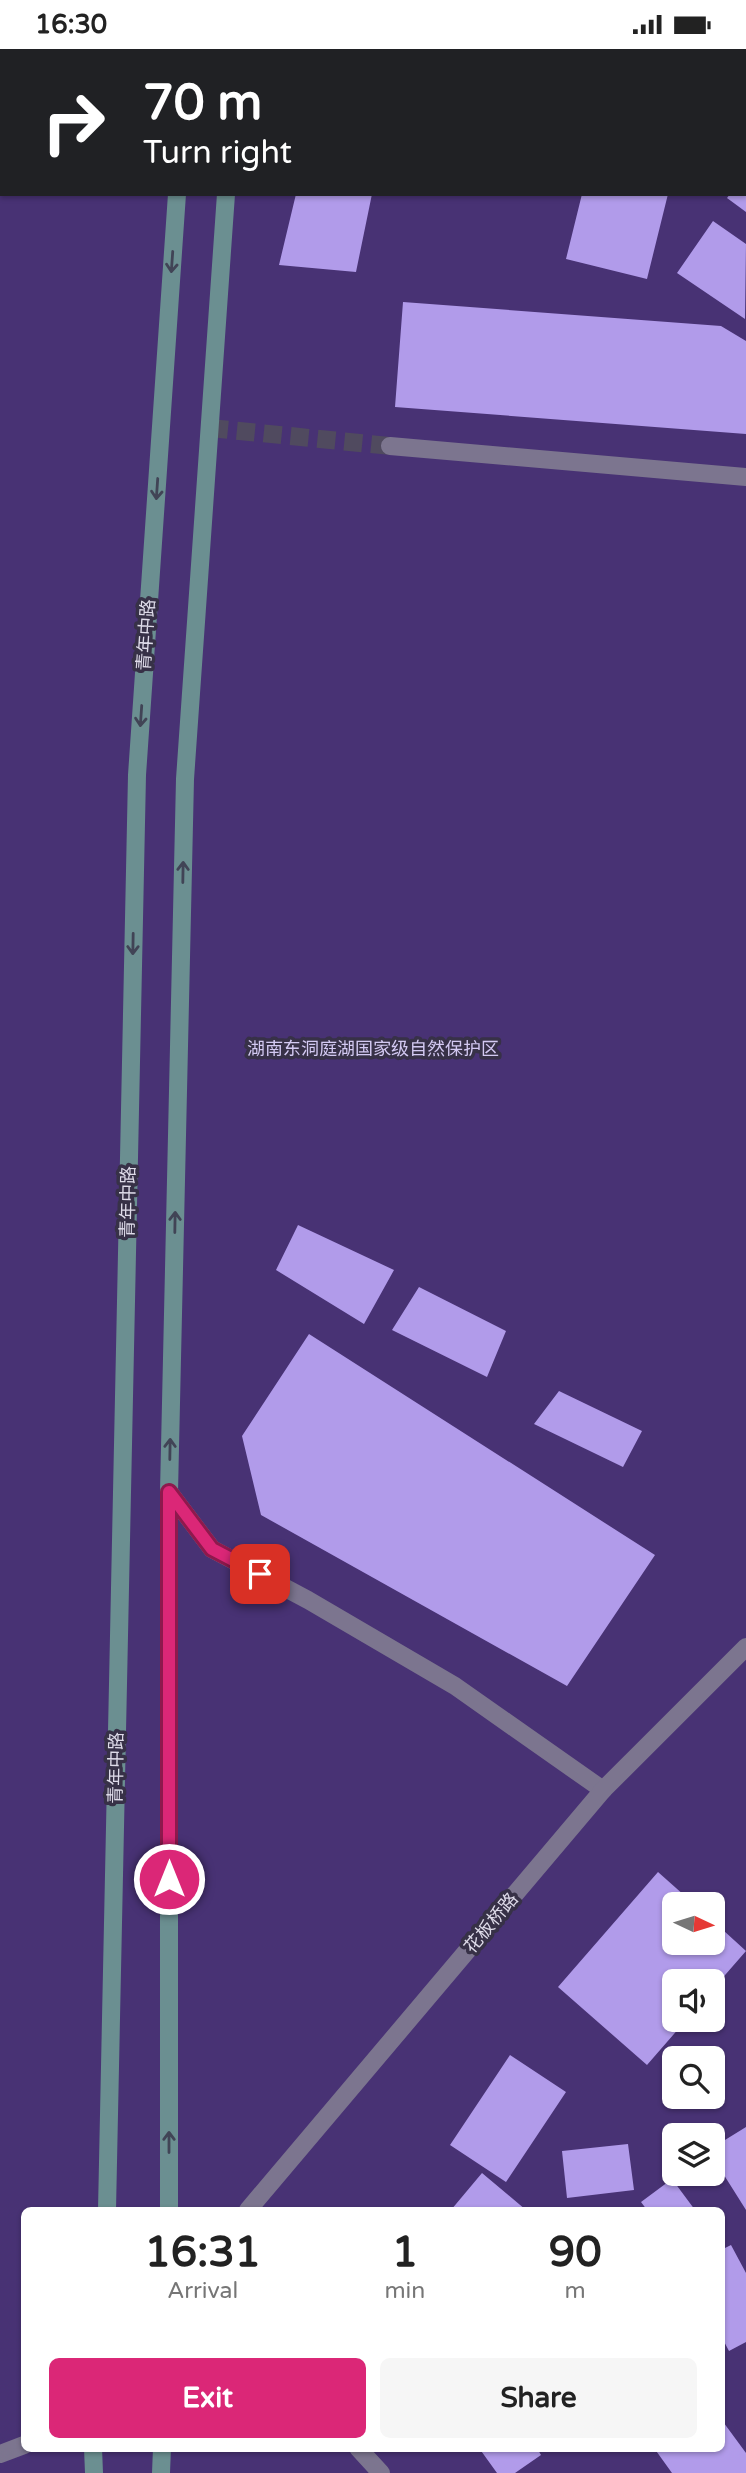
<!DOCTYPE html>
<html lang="en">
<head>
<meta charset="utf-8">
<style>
  body { margin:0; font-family:"Varela Round","Noto Sans SC",sans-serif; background:#f6f6f6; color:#222; height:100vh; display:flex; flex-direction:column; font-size:26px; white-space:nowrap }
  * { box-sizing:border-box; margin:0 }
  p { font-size:23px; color:#767676 }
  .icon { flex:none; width:38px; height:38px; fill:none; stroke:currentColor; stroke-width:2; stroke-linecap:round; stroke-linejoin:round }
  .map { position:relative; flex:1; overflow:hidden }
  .drawer { position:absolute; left:21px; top:2158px; width:704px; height:245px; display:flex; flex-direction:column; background:#fff; border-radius:10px; box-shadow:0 2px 5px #0004 }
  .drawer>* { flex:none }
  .guide { position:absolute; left:0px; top:0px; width:747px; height:147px; box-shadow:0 2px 5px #0004; background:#202124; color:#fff; overflow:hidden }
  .needle { width:46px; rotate:94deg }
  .buttons { position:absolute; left:662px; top:1843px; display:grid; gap:14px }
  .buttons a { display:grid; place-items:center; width:63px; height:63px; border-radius:10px; background:#fff; box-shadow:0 2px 5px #0004; font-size:35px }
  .pin { position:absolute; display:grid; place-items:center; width:60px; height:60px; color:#fff; margin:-30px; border-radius:14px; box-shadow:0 4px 10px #0006 }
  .me { position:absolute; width:77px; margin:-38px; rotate:0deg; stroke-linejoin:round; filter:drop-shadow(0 0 5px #0008) }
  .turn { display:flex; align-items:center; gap:24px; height:147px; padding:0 28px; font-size:32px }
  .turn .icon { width:91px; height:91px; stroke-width:2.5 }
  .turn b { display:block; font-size:49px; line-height:60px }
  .eta { display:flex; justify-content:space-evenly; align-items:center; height:119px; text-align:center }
  .eta b { font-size:42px; font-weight:800; line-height:49px }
  .primary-button { display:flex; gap:14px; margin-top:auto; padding:14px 28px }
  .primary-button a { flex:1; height:80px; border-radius:10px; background:#db2777; color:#fff; font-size:28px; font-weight:800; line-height:80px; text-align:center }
  .primary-button a+a { background:#f6f6f6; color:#222 }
  .status { display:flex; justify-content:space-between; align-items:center; height:49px; padding:0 35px; background:#fff; direction:ltr }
  .status svg { height:19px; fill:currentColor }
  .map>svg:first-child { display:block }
  .green { fill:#483274; fill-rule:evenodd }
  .building { fill:#b19bea }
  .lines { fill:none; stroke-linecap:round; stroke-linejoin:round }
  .minor-tunnel { stroke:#504a5f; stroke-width:18; stroke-dasharray:18 9; stroke-linecap:butt }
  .minor { stroke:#7c758f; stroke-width:18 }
  .tertiary { stroke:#7c758f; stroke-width:18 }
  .secondary { stroke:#6b8f91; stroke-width:18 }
  .oneway { stroke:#414456 }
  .route-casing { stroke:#8e194d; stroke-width:18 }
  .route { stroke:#db2777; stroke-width:12 }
  .labels { text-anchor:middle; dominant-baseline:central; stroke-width:7; stroke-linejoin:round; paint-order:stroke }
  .street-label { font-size:18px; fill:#dedbe9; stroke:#373147 }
  .park-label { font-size:18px; fill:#d3c9f2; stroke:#373147 }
</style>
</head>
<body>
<div class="status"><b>16:30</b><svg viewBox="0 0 49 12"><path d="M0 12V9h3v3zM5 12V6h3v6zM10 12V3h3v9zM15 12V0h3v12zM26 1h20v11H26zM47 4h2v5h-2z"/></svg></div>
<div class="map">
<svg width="746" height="2424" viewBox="0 0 746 2424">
  <rect width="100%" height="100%" fill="#373147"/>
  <path class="green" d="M 0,0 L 746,0 L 746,2424 L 0,2424 ZM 2,2 L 746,2 L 746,145 L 2,145 ZM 674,1855 L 712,1855 L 712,1894 L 674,1894 ZM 674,1932 L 712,1932 L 712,1970 L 674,1970 ZM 674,2009 L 712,2009 L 712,2048 L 674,2048 ZM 674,2086 L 712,2086 L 712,2124 L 674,2124 ZM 24,2161 L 721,2161 L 721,2399 L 24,2399 Z"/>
  <path class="building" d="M 296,145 L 372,145 L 356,223 L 279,216 Z
    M 582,145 L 668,145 L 647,230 L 566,210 Z
    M 730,145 L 746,145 L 746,163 L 727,149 Z
    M 713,172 L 746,195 L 745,270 L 677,224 Z
    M 403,253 L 721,277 L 746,292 L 746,385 L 395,358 Z
    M 298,1176 L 394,1221 L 364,1275 L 276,1221 Z
    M 419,1238 L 506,1282 L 487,1328 L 392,1281 Z
    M 309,1285 L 655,1506 L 567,1637 L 261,1466 L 242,1387 Z
    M 559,1342 L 642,1382 L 623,1418 L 534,1375 Z
    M 658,1823 L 694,1855 L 674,1855 L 674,1894 L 712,1894 L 712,1871 L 746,1902 L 712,1941 L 712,1932 L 674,1932 L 674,1970 L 687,1970 L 647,2016 L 558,1938 Z
    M 510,2006 L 566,2043 L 506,2133 L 450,2096 Z
    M 746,2078 L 746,2161 L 712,2107 L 712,2099 Z
    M 628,2095 L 634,2141 L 567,2149 L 562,2102 Z
    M 482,2124 L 526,2161 L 451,2161 Z
    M 672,2130 L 695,2161 L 647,2161 L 641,2153 Z
    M 731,2196 L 746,2224 L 746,2293 L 729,2302 L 721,2287 L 721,2201 Z
    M 721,2370 L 746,2404 L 746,2424 L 672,2424 L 654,2399 L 721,2399 Z
    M 479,2399 L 537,2399 L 541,2406 L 515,2424 L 497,2424 Z"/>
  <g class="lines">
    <path class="minor-tunnel" d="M 210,379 L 390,397"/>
    <path class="minor" d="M 390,397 L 746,428
      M 169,1443 L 212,1500 L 308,1551 L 455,1637 L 603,1741
      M 358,2399 L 381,2424"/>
    <path class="tertiary" d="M 248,2161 L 603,1741 L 746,1598
      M 0,2405 L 24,2396"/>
    <path class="secondary" d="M 187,2 L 187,0
      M 236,2 L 236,0
      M 107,2161 L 137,726 L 177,145
      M 169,2161 L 169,1443 L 185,730 L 226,145
      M 93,2399 L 94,2424
      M 161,2424 L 162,2399"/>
  </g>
  <defs><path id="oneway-shaft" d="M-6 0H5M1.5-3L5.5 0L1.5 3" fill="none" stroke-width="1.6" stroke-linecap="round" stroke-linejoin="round" transform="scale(1.75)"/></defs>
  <g class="oneway">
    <use href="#oneway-shaft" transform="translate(172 213) rotate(94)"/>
    <use href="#oneway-shaft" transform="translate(157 440) rotate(94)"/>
    <use href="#oneway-shaft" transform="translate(141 667) rotate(94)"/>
    <use href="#oneway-shaft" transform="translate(183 823) rotate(-89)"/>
    <use href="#oneway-shaft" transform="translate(133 895) rotate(91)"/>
    <use href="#oneway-shaft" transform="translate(175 1173) rotate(-89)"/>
    <use href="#oneway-shaft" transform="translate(170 1400) rotate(-89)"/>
    <use href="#oneway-shaft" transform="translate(169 2093) rotate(-90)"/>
  </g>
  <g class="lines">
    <g class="route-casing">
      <path id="route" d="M 169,1830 L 169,1443 L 212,1500 L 260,1525"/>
    </g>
    <use href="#route" class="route"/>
  </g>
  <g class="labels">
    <g class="street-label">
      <text transform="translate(146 586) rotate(-86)">青年中路</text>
      <text transform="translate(128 1153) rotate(-89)">青年中路</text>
      <text transform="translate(116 1719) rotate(-89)">青年中路</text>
      <text transform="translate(491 1874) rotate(-50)">花板桥路</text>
    </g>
    <g class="park-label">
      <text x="373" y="1000">湖南东洞庭湖国家级自然保护区</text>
    </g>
  </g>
</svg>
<div class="buttons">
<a><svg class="needle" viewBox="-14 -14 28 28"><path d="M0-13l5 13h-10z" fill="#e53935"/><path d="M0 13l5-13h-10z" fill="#767676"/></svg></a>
<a><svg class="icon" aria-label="sound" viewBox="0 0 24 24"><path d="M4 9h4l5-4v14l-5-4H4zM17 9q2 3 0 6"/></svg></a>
<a><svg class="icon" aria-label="search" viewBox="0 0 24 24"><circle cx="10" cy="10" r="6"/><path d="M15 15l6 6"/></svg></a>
<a><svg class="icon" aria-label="layers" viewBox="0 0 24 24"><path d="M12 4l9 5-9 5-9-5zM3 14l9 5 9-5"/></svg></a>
</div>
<div class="pin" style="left:260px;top:1525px;background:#d93025"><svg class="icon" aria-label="arrive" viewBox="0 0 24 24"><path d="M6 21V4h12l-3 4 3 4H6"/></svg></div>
<svg class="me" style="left:169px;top:1830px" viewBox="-20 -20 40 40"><circle r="17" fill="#db2777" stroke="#fff" stroke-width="3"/><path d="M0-11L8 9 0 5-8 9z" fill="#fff"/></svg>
<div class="guide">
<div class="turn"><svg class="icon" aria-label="right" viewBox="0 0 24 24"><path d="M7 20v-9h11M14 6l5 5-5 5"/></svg><div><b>70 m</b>Turn right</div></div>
</div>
<section class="drawer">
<div class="eta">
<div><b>16:31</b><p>Arrival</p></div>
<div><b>1</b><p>min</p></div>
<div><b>90</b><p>m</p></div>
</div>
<div class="primary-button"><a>Exit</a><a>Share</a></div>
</section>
</div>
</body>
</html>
